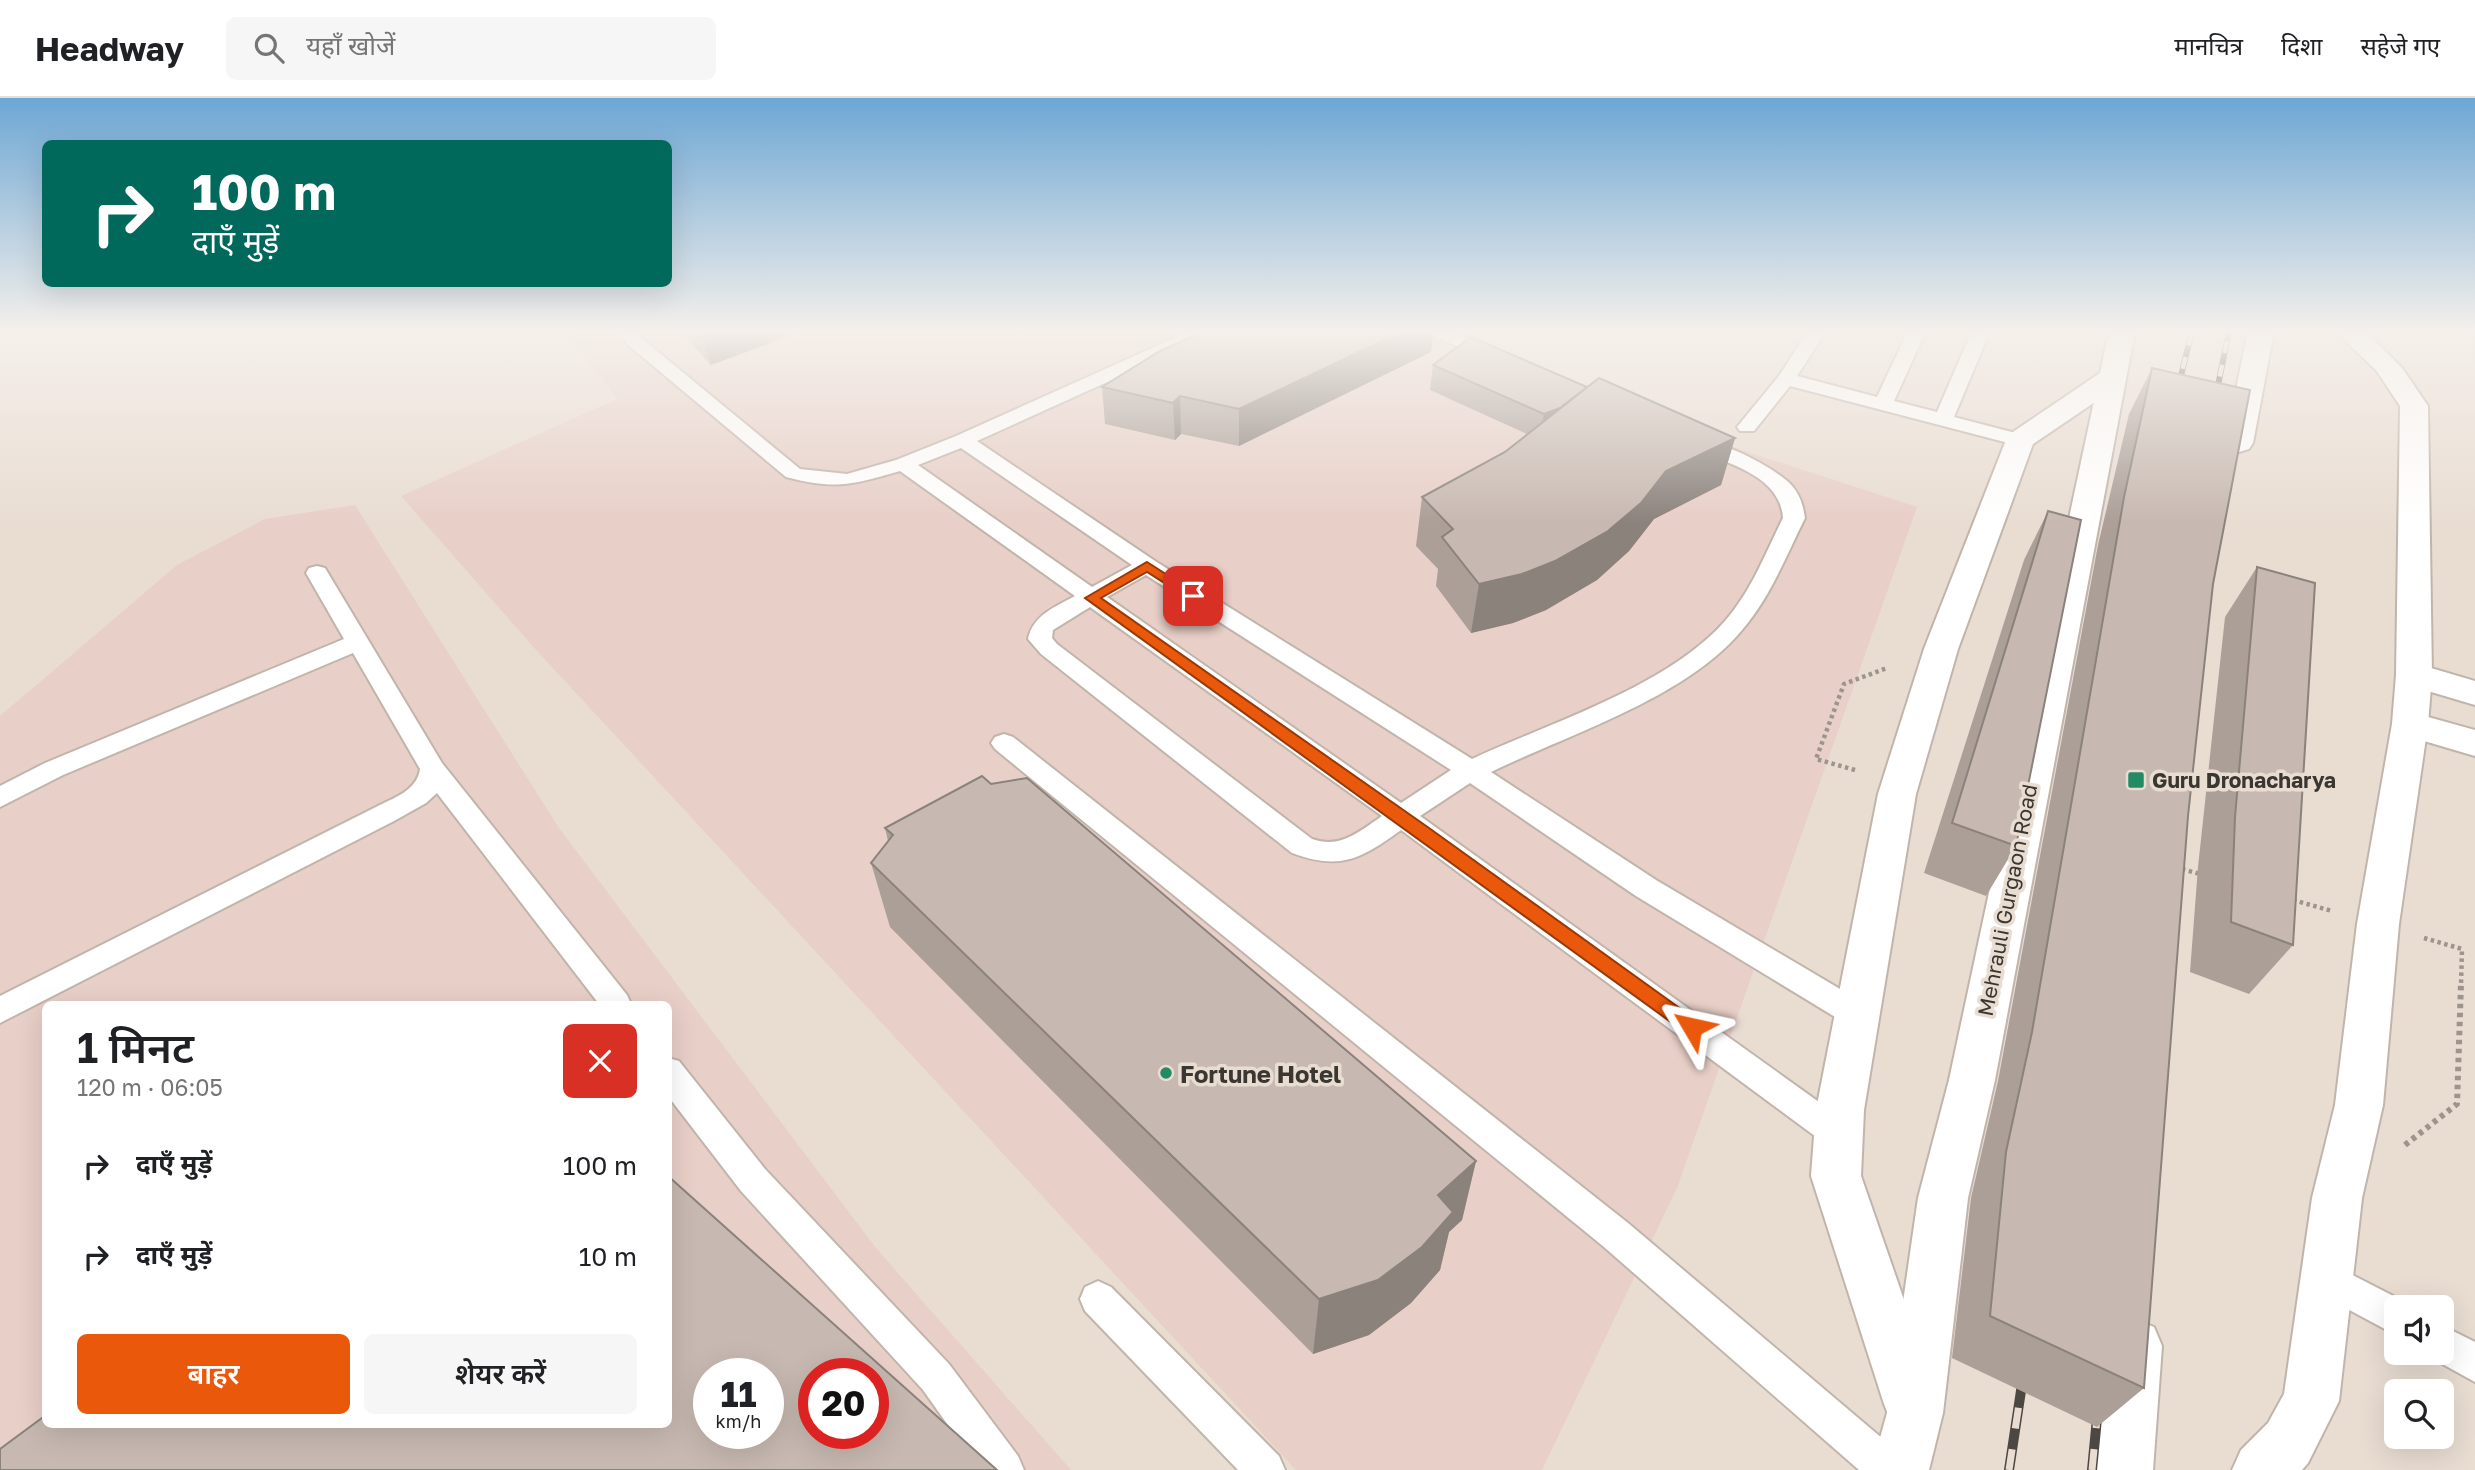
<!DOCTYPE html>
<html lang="hi">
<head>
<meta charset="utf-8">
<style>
  body { margin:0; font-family:"Golos Text","Noto Sans Devanagari",sans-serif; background:#f6f6f6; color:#202124; height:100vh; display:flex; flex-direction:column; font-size:26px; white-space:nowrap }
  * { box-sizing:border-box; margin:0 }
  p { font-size:23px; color:#757577 }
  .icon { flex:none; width:38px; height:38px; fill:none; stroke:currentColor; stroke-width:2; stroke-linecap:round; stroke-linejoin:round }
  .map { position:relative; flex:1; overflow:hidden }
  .sheet { position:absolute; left:42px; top:903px; width:630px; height:427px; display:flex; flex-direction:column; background:#fff; border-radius:10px; box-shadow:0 7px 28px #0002 }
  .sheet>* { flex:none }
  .banner { position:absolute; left:42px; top:42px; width:630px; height:147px; border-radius:10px; box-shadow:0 7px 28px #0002; background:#00695c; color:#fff; overflow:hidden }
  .tools { position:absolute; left:2384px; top:1197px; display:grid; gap:14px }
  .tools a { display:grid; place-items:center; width:70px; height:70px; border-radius:10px; background:#fff; box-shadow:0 7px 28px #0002; font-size:35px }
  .speed { position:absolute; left:693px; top:1260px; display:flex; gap:14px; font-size:35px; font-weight:700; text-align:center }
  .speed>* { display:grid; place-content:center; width:91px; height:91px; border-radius:50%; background:#fff; box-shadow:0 7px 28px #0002; line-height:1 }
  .speed small { font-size:18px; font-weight:400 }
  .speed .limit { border:10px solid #d22; background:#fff; color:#111 }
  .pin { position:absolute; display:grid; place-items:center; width:60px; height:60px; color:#fff; margin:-30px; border-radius:14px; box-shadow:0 4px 10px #0006 }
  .me { position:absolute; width:77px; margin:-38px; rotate:306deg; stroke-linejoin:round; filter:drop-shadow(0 0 5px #0008) }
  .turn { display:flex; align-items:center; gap:24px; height:147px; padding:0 35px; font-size:32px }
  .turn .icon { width:91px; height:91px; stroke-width:2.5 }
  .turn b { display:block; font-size:49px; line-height:60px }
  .round { display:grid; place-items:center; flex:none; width:74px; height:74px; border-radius:10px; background:#f6f6f6 }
  .head { display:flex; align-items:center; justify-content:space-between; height:119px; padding:0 35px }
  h1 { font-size:42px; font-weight:600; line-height:52px }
  .cta { display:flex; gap:14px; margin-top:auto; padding:14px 35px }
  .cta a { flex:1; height:80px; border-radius:10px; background:#ea580c; color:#fff; font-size:28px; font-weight:600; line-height:80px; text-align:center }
  .cta a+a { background:#f6f6f6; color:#202124 }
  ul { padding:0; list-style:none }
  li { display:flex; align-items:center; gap:21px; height:91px; padding:0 35px }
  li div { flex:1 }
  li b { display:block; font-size:26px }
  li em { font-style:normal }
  header { display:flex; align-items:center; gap:42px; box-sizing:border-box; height:98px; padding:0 35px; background:#fff; border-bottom:2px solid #e0e0e0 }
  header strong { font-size:33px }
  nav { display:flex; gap:38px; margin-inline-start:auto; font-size:24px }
  .search { width:490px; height:63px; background:#f6f6f6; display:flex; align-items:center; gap:18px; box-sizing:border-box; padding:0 24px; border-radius:10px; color:#757577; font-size:26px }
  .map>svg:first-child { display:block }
  .commercial { fill:#e8cfc8; fill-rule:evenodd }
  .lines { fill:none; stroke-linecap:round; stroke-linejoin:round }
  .lane-casing { stroke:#c1b5ab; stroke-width:4 }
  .street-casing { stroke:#c1b5ab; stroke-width:4 }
  .secondary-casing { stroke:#c1b5ab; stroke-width:4 }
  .primary-casing { stroke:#c1b5ab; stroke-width:4 }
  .highway-casing { stroke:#c1b5ab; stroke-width:4 }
  .path-far1 { stroke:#9d948c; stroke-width:4.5; stroke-dasharray:3.5 3.5; stroke-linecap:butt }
  .path { stroke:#9d948c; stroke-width:6; stroke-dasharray:4.5 4.5; stroke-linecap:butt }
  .lane { fill:#fff; fill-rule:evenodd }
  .street { fill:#fff; fill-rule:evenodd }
  .secondary { fill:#fff; fill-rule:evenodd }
  .primary { fill:#fff; fill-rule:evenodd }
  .highway { fill:#fff; fill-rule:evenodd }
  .rail-far1-casing { stroke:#4c4742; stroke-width:6 }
  .rail-casing { stroke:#4c4742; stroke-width:10 }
  .rail-far1 { stroke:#e9ddd2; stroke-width:4.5; stroke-dasharray:12; stroke-linecap:butt }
  .rail { stroke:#e9ddd2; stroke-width:7; stroke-dasharray:21; stroke-linecap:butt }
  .wall { fill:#ab9f98 }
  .shaded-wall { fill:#8b827c }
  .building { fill:#c7b9b1; stroke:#8b827c; stroke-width:2; fill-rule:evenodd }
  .route { fill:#ea580c; stroke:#983908; stroke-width:2 }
  .poi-dot { fill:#248a66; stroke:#e9ddd2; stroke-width:2.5 }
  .labels { text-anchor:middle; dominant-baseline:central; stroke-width:7; stroke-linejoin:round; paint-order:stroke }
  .poi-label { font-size:21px; font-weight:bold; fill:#3a3632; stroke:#e9ddd2; text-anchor:start }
  .street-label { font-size:21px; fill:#3a3632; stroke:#e9ddd2 }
  .near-poi-label { font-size:24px; font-weight:bold; fill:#3a3632; stroke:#e9ddd2; text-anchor:start }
</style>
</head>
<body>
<header>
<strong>Headway</strong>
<div class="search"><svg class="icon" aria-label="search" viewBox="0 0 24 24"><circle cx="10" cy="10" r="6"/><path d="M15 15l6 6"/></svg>यहाँ खोजें</div>
<nav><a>मानचित्र</a><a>दिशा</a><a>सहेजे गए</a></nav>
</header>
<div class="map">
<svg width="2475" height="1372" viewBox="0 0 2475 1372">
  <rect width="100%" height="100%" fill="#e9ddd2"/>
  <path class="commercial" d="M 566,233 L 1448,233 L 1656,324 L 1917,409 L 1677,1090 L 1542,1372 L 1296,1372 L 537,553 L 401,398 L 617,301 Z
    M 355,407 L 559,730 L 876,1150 L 1071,1372 L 0,1372 L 0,618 L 177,467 L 265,421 ZM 46,906 L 668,906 L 668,1326 L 46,1326 ZM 709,1276 L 768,1276 L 768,1335 L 709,1335 ZM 814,1276 L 873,1276 L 873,1335 L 814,1335 Z"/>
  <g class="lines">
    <g class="lane-casing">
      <path id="lane" d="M 619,233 L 637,233 L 640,239 L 800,371 L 847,376 L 896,362 L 956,338 L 1190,233 L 1214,233 L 1211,237 L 977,343 L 1155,463 L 1472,661 C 1551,624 1667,589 1725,523 C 1751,494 1766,454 1783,420 C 1780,376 1724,364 1689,350 L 1686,346 L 1689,342 C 1711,336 1779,371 1793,389 C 1801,399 1803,408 1805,420 C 1786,458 1770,500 1742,532 C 1686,600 1569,636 1491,674 L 1656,782 L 1867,907 L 1871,916 L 1867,925 L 1856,929 L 1845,925 L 1636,798 L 1470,685 L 1420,718 L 1851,1027 L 1856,1037 L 1851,1047 L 1839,1052 L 1827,1047 L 1401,732 C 1361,761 1340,773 1292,755 L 1041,556 L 1028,541 C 1033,517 1055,509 1075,498 L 900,373 C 851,387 836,392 786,379 L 627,246 ZM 961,350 L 1132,467 L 1092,489 L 918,367 ZM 1146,477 L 1451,672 L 1401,705 L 1107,499 ZM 1090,509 L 1382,718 C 1359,734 1340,751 1312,741 L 1057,546 L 1052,540 L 1053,532 Z
        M 1428,233 L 1452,233 L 1503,255 L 1506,259 L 1497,264 L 1491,263 L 1431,237 Z
        M 1808,233 L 1826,233 L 1797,278 L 1877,299 L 1908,233 L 1926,233 L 1894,303 L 1937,314 L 1972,233 L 1990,233 L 1954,319 L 2027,338 L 2030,342 L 2020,348 L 1790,288 L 1754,333 L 1740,333 L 1737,329 L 1779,278 Z
        M 317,468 L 325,470 L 442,665 L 627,897 L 631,906 L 599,906 L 437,695 L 426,705 L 394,723 L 0,925 L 0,898 L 376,709 C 393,700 417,693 420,671 L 353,555 L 63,677 L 0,709 L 0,688 L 45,665 L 344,541 L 306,475 L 309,470 Z
        M 1004,636 L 1013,639 L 1628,1125 L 1903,1358 L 1909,1372 L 1859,1372 L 1604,1149 L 995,651 L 991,645 L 995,639 Z
        M 668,960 L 679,963 L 765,1071 L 949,1266 L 1018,1358 L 1024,1372 L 980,1372 L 923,1292 L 741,1093 L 668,998 Z
        M 2327,1164 L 2409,1206 L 2410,1209 L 2396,1209 L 2396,1237 L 2314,1193 L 2309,1181 L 2314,1169 Z
        M 1098,1183 L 1111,1189 L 1279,1358 L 1285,1372 L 1238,1372 L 1085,1213 L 1080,1201 L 1085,1189 Z
        M 2441,1227 L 2475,1244 L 2475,1284 L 2428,1258 L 2427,1255 L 2441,1255 Z"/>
    </g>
    <g class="street-casing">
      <path id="street" d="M 2414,565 L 2475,583 L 2475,607 L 2401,585 L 2396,577 L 2401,569 Z
        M 2410,614 L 2475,632 L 2475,658 L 2397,635 L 2392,626 L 2397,617 Z"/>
    </g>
    <g class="secondary-casing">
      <path id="secondary" d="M 2335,233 L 2364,233 L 2368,236 L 2402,270 L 2428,308 L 2432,577 L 2428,626 L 2399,826 L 2383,1007 L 2362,1100 L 2339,1303 L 2308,1365 L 2302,1372 L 2232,1372 L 2241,1352 L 2268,1325 L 2284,1296 L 2312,1100 L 2335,1007 L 2357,826 L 2392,626 L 2396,577 L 2400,308 L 2376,272 Z"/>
    </g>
    <g class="primary-casing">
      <path id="primary" d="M 2113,271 L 2123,273 L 2126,279 L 2123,285 L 2033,346 L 1958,551 L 1916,696 L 1864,1012 L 1861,1078 L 1940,1306 L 1932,1326 L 1912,1334 L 1892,1326 L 1884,1306 L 1811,1078 L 1816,1012 L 1878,696 L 1924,551 L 2006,342 L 2010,336 L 2103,273 Z"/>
    </g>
    <g class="highway-casing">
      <path id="highway" d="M 2109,233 L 2135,233 L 1995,982 L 1968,1100 L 1943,1315 L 1929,1372 L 1871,1372 L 1887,1315 L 1918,1100 L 1949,982 Z
        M 2248,233 L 2274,233 L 2253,345 L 2249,351 L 2239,354 L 2229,351 L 2225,345 Z
        M 2135,1221 L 2154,1229 L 2162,1248 L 2153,1372 L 2095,1372 L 2108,1248 L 2116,1229 Z"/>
    </g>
    <path class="path-far1" d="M 1855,672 L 1816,661 L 1844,586 L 1887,570
      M 2182,771 L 2200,776
      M 2293,802 L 2332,813
      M 2424,840 L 2462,851 L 2461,887"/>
    <path class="path" d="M 2405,1047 L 2457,1006 L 2461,885"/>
    <use href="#lane" class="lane"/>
    <use href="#street" class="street"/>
    <use href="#secondary" class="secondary"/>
    <use href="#primary" class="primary"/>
    <use href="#highway" class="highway"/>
    <g class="rail-far1-casing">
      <path id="rail-far1" d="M 2177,294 L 2192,233
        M 2215,302 L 2229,233"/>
    </g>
    <g class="rail-casing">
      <path id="rail" d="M 2009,1372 L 2024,1273
        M 2092,1372 L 2098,1310"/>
    </g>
    <use href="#rail-far1" class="rail-far1"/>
    <use href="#rail" class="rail"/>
  </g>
  <path class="wall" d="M 680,233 L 802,233 L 711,267 Z
    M 1205,233 L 1433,233 L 1431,254 L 1239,348 L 1181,336 L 1175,342 L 1105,326 L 1102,289 Z
    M 1433,267 L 1587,289 L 1735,340 L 1721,387 L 1654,421 L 1629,453 L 1597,482 L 1546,512 L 1513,525 L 1471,535 L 1436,488 L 1438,471 L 1416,448 L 1422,399 L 1505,354 L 1527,336 L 1430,292 Z
    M 2152,270 L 2213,486 L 2188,718 L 2144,1290 L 2097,1329 L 1952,1260 L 1971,1100 L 1998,983 L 2098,447 L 2129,316 Z
    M 2048,413 L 2016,748 L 1986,798 L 1924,775 L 2024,462 Z
    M 2257,469 L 2293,847 L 2249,896 L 2190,874 L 2198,769 L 2225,519 Z
    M 991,686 L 1476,1063 L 1462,1122 L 1449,1134 L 1440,1172 L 1411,1205 L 1369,1237 L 1313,1256 L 890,829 L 871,765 L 888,743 L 885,730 Z"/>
  <path class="shaded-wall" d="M 701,233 L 802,233 L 711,267 Z
    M 1403,233 L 1433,233 L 1431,254 L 1239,348 L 1239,311 Z
    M 1602,295 L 1539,342 L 1544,316 Z
    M 1180,298 L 1181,336 L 1175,342 L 1173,305 Z
    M 1735,340 L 1721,387 L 1654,421 L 1629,453 L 1597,482 L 1546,512 L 1513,525 L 1471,535 L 1479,486 L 1666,373 Z
    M 1476,1063 L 1462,1122 L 1449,1134 L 1440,1172 L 1411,1205 L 1369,1237 L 1313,1256 L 1319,1201 Z"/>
  <path class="building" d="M 1205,233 L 1403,233 L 1239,311 L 1180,298 L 1173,305 L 1102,289 L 1160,253 Z
    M 1471,239 L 1587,289 L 1560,310 L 1544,316 L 1433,267 Z
    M 2152,270 L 2250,292 L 2213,486 L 2188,718 L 2144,1290 L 1990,1218 L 2006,1054 L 2032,934 L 2124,399 Z
    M 1599,280 L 1735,340 L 1666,373 L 1641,405 L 1608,433 L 1555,463 L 1522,476 L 1479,486 L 1442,439 L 1453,431 L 1422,399 L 1505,354 Z
    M 2048,413 L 2081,422 L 2016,748 L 1952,725 Z
    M 2257,469 L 2315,485 L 2293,847 L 2231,824 L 2235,719 Z
    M 982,678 L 991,686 L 1027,680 L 1476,1063 L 1438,1097 L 1453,1114 L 1422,1149 L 1378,1182 L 1319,1201 L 871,765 L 893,737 L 885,730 Z
    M 668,1078 L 997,1372 L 0,1372 L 0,1351 L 46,1317 L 46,1326 L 668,1326 ZM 709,1276 L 768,1276 L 768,1335 L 709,1335 ZM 814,1276 L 873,1276 L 873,1335 L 814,1335 Z"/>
  <linearGradient id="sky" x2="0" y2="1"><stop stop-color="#6da7d4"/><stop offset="0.55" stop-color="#f5f0eb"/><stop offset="1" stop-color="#f5f0eb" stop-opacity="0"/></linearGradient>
  <rect width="2475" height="425" fill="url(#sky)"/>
  <path class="route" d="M 1147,464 L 1200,498 L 1193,502 L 1188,500 L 1147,474 L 1101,500 L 1429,730 L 1699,924 L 1702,929 L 1699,935 L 1692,937 L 1686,935 L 1085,500 Z"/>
  <g class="poi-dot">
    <rect x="2127" y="673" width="18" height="18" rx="3.5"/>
    <circle cx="1166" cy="975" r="7"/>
  </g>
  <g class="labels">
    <g class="poi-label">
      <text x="2152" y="682">Guru Dronacharya</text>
    </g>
    <g class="street-label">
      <text transform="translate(2007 802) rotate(-79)">Mehrauli Gurgaon Road</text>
    </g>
    <g class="near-poi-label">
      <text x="1180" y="975">Fortune Hotel</text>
    </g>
  </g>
</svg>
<div class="tools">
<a><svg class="icon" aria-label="sound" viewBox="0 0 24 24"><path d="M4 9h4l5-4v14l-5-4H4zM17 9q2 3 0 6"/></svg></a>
<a><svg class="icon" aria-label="search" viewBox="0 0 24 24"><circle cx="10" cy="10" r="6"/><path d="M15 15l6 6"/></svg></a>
</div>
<div class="speed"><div>11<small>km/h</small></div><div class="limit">20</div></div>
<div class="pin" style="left:1193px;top:498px;background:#d93025"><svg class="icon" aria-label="arrive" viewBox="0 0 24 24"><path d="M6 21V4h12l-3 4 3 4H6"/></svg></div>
<svg class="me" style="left:1692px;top:929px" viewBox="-20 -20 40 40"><path d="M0-17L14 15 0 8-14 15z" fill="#ea580c" stroke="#fff" stroke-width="4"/></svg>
<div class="banner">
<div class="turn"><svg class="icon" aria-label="right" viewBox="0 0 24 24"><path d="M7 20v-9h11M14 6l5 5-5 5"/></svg><div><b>100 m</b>दाएँ मुड़ें</div></div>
</div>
<section class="sheet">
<div class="head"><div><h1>1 मिनट</h1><p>120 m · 06:05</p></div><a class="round" style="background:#d93025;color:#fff"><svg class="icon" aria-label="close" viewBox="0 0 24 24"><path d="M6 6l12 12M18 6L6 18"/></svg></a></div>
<ul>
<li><svg class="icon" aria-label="right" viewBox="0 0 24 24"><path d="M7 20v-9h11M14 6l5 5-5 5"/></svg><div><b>दाएँ मुड़ें</b></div><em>100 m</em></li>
<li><svg class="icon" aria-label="right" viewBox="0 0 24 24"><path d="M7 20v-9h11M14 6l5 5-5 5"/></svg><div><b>दाएँ मुड़ें</b></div><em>10 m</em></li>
</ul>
<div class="cta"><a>बाहर</a><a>शेयर करें</a></div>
</section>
</div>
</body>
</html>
